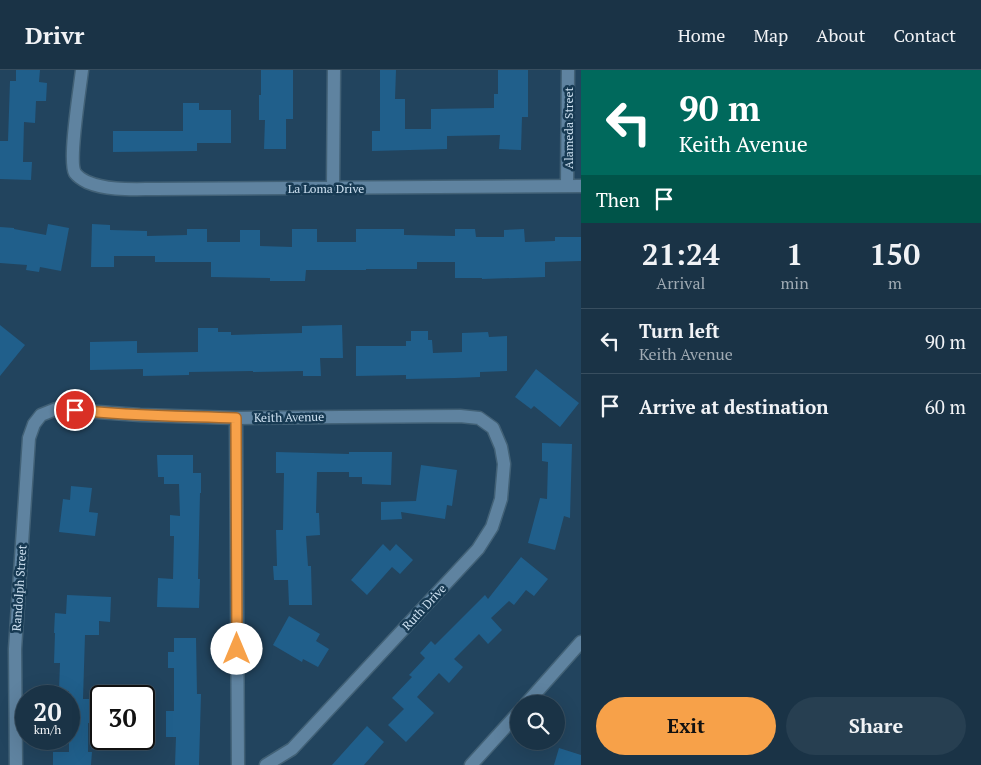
<!DOCTYPE html>
<html lang="en">
<head>
<meta charset="utf-8">
<style>
  body { margin:0; font-family:"PT Serif",serif; background:#273f51; color:#f1f3f6; height:100vh; display:flex; flex-direction:column; font-size:19px; white-space:nowrap }
  * { box-sizing:border-box; margin:0 }
  p { font-size:16px; color:#9faab3 }
  .icon { flex:none; width:28px; height:28px; fill:none; stroke:currentColor; stroke-width:2; stroke-linecap:round; stroke-linejoin:round }
  .map { position:relative; flex:1; overflow:hidden }
  .drawer { display:flex; flex-direction:column; background:#1a3346; width:400px }
  .drawer>* { flex:none }
  .hud { background:#00695c; color:#fff; overflow:hidden }
  .tools { position:absolute; left:510px; top:625px; display:grid; gap:10px }
  .tools a { display:grid; place-items:center; width:55px; height:55px; border-radius:50%; background:#1a3346; box-shadow:0 5px 20px #0002,0 0 0 1px #384e5f; font-size:25px }
  .speed { position:absolute; left:15px; top:615px; display:flex; gap:10px; font-size:25px; font-weight:700; text-align:center }
  .speed>* { display:grid; place-content:center; width:65px; height:65px; border-radius:50%; background:#1a3346; box-shadow:0 5px 20px #0002,0 0 0 1px #384e5f; line-height:1 }
  .speed small { font-size:12px; font-weight:400 }
  .speed .limit { border:2px solid #111; border-radius:8px; background:#fff; color:#111 }
  .pin { position:absolute; display:grid; place-items:center; width:42px; height:42px; color:#fff; margin:-21px; border:2px solid #fff; border-radius:50%; box-shadow:0 1px 5px #0007 }
  .me { position:absolute; width:55px; margin:-28px; rotate:0deg; stroke-linejoin:round; filter:drop-shadow(0 0 4px #0008) }
  .turn { display:flex; align-items:center; gap:18px; height:105px; padding:0 15px; font-size:22px }
  .turn .icon { width:65px; height:65px; stroke-width:2.5 }
  .turn b { display:block; font-size:35px; line-height:42px }
  .then { display:flex; align-items:center; height:48px; padding:0 15px; background:#0003; gap:10px; font-size:19px }
  .eta { display:flex; justify-content:space-evenly; align-items:center; height:85px; text-align:center }
  .eta b { font-size:30px; font-weight:600; line-height:35px }
  .primary-button { display:flex; gap:10px; margin-top:auto; padding:10px 15px }
  .primary-button a { flex:1; height:58px; border-radius:30px; background:#f7a149; color:#111; font-size:20px; font-weight:600; line-height:58px; text-align:center }
  .primary-button a+a { background:#273f51; color:#f1f3f6 }
  ul { padding:0; list-style:none }
  li { display:flex; align-items:center; gap:15px; height:65px; padding:0 15px; border-top:1px solid #384e5f }
  li div { flex:1 }
  li b { display:block; font-size:19px }
  li em { font-style:normal }
  header { display:flex; align-items:center; gap:30px; box-sizing:border-box; height:70px; padding:0 25px; background:#1a3346; border-bottom:1px solid #384e5f }
  header strong { font-size:24px }
  nav { display:flex; gap:28px; margin-inline-start:auto; font-size:18px }
  main { display:flex; flex:1; min-height:0 }
  .map>svg:first-child { display:block }
  .building { fill:#205f8b }
  .lines { fill:none; stroke-linecap:round; stroke-linejoin:round }
  .minor-casing { stroke:#426176; stroke-width:15 }
  .tertiary-casing { stroke:#426176; stroke-width:15 }
  .minor { stroke:#5f83a0; stroke-width:12 }
  .tertiary { stroke:#5f83a0; stroke-width:12 }
  .route-casing { stroke:#a1692f; stroke-width:12 }
  .route { stroke:#f7a149; stroke-width:9 }
  .labels { text-anchor:middle; dominant-baseline:central; stroke-width:5; stroke-linejoin:round; paint-order:stroke }
  .street-label { font-size:12px; fill:#cde0f0; stroke:#173a53 }
</style>
</head>
<body>
<header>
<strong>Drivr</strong>
<nav><a>Home</a><a>Map</a><a>About</a><a>Contact</a></nav>
</header>
<main>
<div class="map">
<svg width="581" height="695" viewBox="0 0 581 695">
  <rect width="100%" height="100%" fill="#22445e"/>
  <path class="building" d="M 16,0 L 40,0 L 39,12 L 47,13 L 46,31 L 36,31 L 35,53 L 24,52 L 23,92 L 32,92 L 31,110 L 0,109 L 0,71 L 8,71 L 10,11 L 16,11 Z
    M 261,0 L 293,0 L 293,49 L 286,49 L 286,79 L 264,79 L 265,50 L 259,50 L 259,25 L 261,25 Z
    M 380,0 L 396,0 L 395,29 L 405,29 L 405,59 L 431,59 L 431,39 L 494,38 L 494,24 L 498,24 L 498,0 L 528,0 L 528,47 L 522,47 L 521,80 L 499,79 L 500,65 L 447,66 L 447,79 L 372,81 L 372,61 L 380,61 Z
    M 183,33 L 199,33 L 199,40 L 231,40 L 231,73 L 197,73 L 197,81 L 113,82 L 113,61 L 183,61 Z
    M 48,154 L 69,158 L 61,201 L 40,197 L 39,202 L 26,200 L 27,195 L 0,193 L 0,157 L 14,158 L 14,159 L 46,165 Z
    M 92,154 L 110,155 L 110,160 L 147,161 L 147,166 L 187,165 L 187,159 L 207,159 L 207,172 L 240,172 L 240,160 L 260,160 L 260,176 L 292,177 L 292,159 L 317,159 L 317,172 L 356,172 L 356,159 L 404,159 L 404,165 L 455,166 L 455,159 L 475,159 L 476,167 L 504,167 L 504,160 L 524,159 L 525,172 L 555,171 L 555,167 L 581,167 L 581,191 L 545,192 L 545,207 L 482,209 L 482,208 L 455,208 L 455,192 L 417,192 L 417,199 L 366,199 L 366,200 L 306,200 L 305,211 L 270,211 L 270,208 L 211,207 L 211,192 L 155,192 L 155,186 L 114,186 L 114,197 L 91,197 Z
    M 0,255 L 25,275 L 0,306 Z
    M 342,255 L 343,288 L 320,288 L 321,306 L 303,306 L 303,301 L 253,302 L 253,301 L 189,302 L 189,305 L 143,306 L 143,299 L 90,300 L 90,272 L 137,271 L 137,283 L 198,282 L 198,258 L 218,258 L 218,262 L 231,262 L 231,265 L 302,263 L 302,256 Z
    M 411,261 L 428,261 L 428,270 L 432,270 L 433,283 L 462,282 L 462,263 L 488,262 L 489,267 L 507,266 L 507,301 L 480,302 L 480,307 L 455,308 L 406,309 L 406,305 L 356,306 L 356,276 L 406,276 L 406,271 L 411,271 Z
    M 536,299 L 579,333 L 560,357 L 534,336 L 531,339 L 515,327 Z
    M 542,373 L 572,374 L 570,448 L 564,446 L 555,480 L 528,473 L 540,428 L 547,429 L 548,392 L 542,391 Z
    M 276,382 L 349,384 L 349,382 L 392,382 L 391,415 L 362,414 L 362,407 L 349,407 L 349,402 L 317,402 L 316,443 L 319,443 L 320,465 L 306,466 L 308,496 L 311,496 L 312,535 L 289,535 L 288,510 L 274,510 L 273,496 L 277,496 L 276,460 L 283,460 L 284,403 L 276,403 Z
    M 157,385 L 193,385 L 193,403 L 201,403 L 201,423 L 200,423 L 198,509 L 200,509 L 199,538 L 157,537 L 158,508 L 173,509 L 174,466 L 170,466 L 170,445 L 180,446 L 179,414 L 164,414 L 164,407 L 158,407 Z
    M 421,395 L 457,400 L 452,436 L 447,435 L 445,449 L 401,442 L 402,449 L 381,450 L 381,432 L 416,431 Z
    M 71,416 L 92,418 L 89,442 L 98,443 L 95,466 L 59,462 L 63,429 L 70,430 Z
    M 383,474 L 390,481 L 396,474 L 413,490 L 400,504 L 392,497 L 367,525 L 351,510 Z
    M 521,487 L 548,509 L 534,526 L 526,520 L 514,535 L 509,531 L 491,548 L 502,560 L 488,574 L 479,564 L 454,589 L 463,597 L 449,613 L 439,603 L 417,627 L 434,643 L 406,672 L 388,655 L 404,639 L 392,628 L 412,607 L 409,605 L 425,588 L 420,583 L 431,571 L 435,575 L 485,525 L 488,529 Z
    M 67,525 L 111,527 L 110,552 L 99,551 L 99,565 L 85,565 L 83,629 L 99,629 L 99,653 L 88,653 L 88,682 L 92,682 L 91,695 L 53,695 L 53,682 L 69,682 L 69,621 L 59,621 L 60,593 L 54,593 L 55,563 L 54,563 L 55,543 L 66,544 Z
    M 289,546 L 320,564 L 316,571 L 329,579 L 318,597 L 303,589 L 302,592 L 273,575 Z
    M 174,568 L 196,568 L 197,624 L 201,624 L 199,695 L 175,695 L 176,667 L 166,667 L 166,641 L 174,641 L 174,598 L 168,598 L 168,582 L 174,582 Z
    M 367,656 L 384,672 L 364,695 L 332,695 Z
    M 559,678 L 581,685 L 581,695 L 554,695 Z"/>
  <g class="lines">
    <g class="minor-casing">
      <path id="minor" d="M 82,0 C 80,18 68,91 75,103 C 78,107 83,110 87,112 C 108,121 134,119 156,119 L 581,116
        M 567,116 L 568,0
        M 333,118 L 334,0
        M 236,348 L 238,695
        M 16,695 L 15,579 L 29,368 L 34,354 L 41,345 L 56,339 L 140,345 L 236,348 L 460,346 L 479,348 L 493,358 L 501,377 L 504,394 L 501,429 L 492,457 L 478,479 L 292,679 L 266,695"/>
    </g>
    <g class="tertiary-casing">
      <path id="tertiary" d="M 526,634 L 581,572
        M 471,695 L 519,642"/>
    </g>
    <use href="#minor" class="minor"/>
    <use href="#tertiary" class="tertiary"/>
  </g>
  <g class="lines">
    <g class="route-casing">
      <path id="route" d="M 75,340 C 128,346 182,346 236,348 L 237,579"/>
    </g>
    <use href="#route" class="route"/>
  </g>
  <g class="labels">
    <g class="street-label">
      <text transform="translate(568 58) rotate(-90)">Alameda Street</text>
      <text x="326" y="118">La Loma Drive</text>
      <text transform="translate(289 347) rotate(-1)">Keith Avenue</text>
      <text transform="translate(19 518) rotate(-86)">Randolph Street</text>
      <text transform="translate(424 537) rotate(-47)">Ruth Drive</text>
    </g>
  </g>
</svg>
<div class="tools">
<a><svg class="icon" aria-label="search" viewBox="0 0 24 24"><circle cx="10" cy="10" r="6"/><path d="M15 15l6 6"/></svg></a>
</div>
<div class="speed"><div>20<small>km/h</small></div><div class="limit">30</div></div>
<div class="pin" style="left:75px;top:340px;background:#d93025"><svg class="icon" aria-label="arrive" viewBox="0 0 24 24"><path d="M6 21V4h12l-3 4 3 4H6"/></svg></div>
<svg class="me" style="left:237px;top:579px" viewBox="-20 -20 40 40"><circle r="19" fill="#fff"/><path d="M0-13L10 11 0 6-10 11z" fill="#f7a149"/></svg>
</div>
<section class="drawer">
<div class="hud">
<div class="turn"><svg class="icon" aria-label="left" viewBox="0 0 24 24"><path d="M17 20v-9H6M10 6l-5 5 5 5"/></svg><div><b>90 m</b>Keith Avenue</div></div>
<div class="then">Then<svg class="icon" aria-label="arrive" viewBox="0 0 24 24"><path d="M6 21V4h12l-3 4 3 4H6"/></svg></div>
</div>
<div class="eta">
<div><b>21:24</b><p>Arrival</p></div>
<div><b>1</b><p>min</p></div>
<div><b>150</b><p>m</p></div>
</div>
<ul>
<li><svg class="icon" aria-label="left" viewBox="0 0 24 24"><path d="M17 20v-9H6M10 6l-5 5 5 5"/></svg><div><b>Turn left</b><p>Keith Avenue</p></div><em>90 m</em></li>
<li><svg class="icon" aria-label="arrive" viewBox="0 0 24 24"><path d="M6 21V4h12l-3 4 3 4H6"/></svg><div><b>Arrive at destination</b></div><em>60 m</em></li>
</ul>
<div class="primary-button"><a>Exit</a><a>Share</a></div>
</section>
</main>
</body>
</html>
